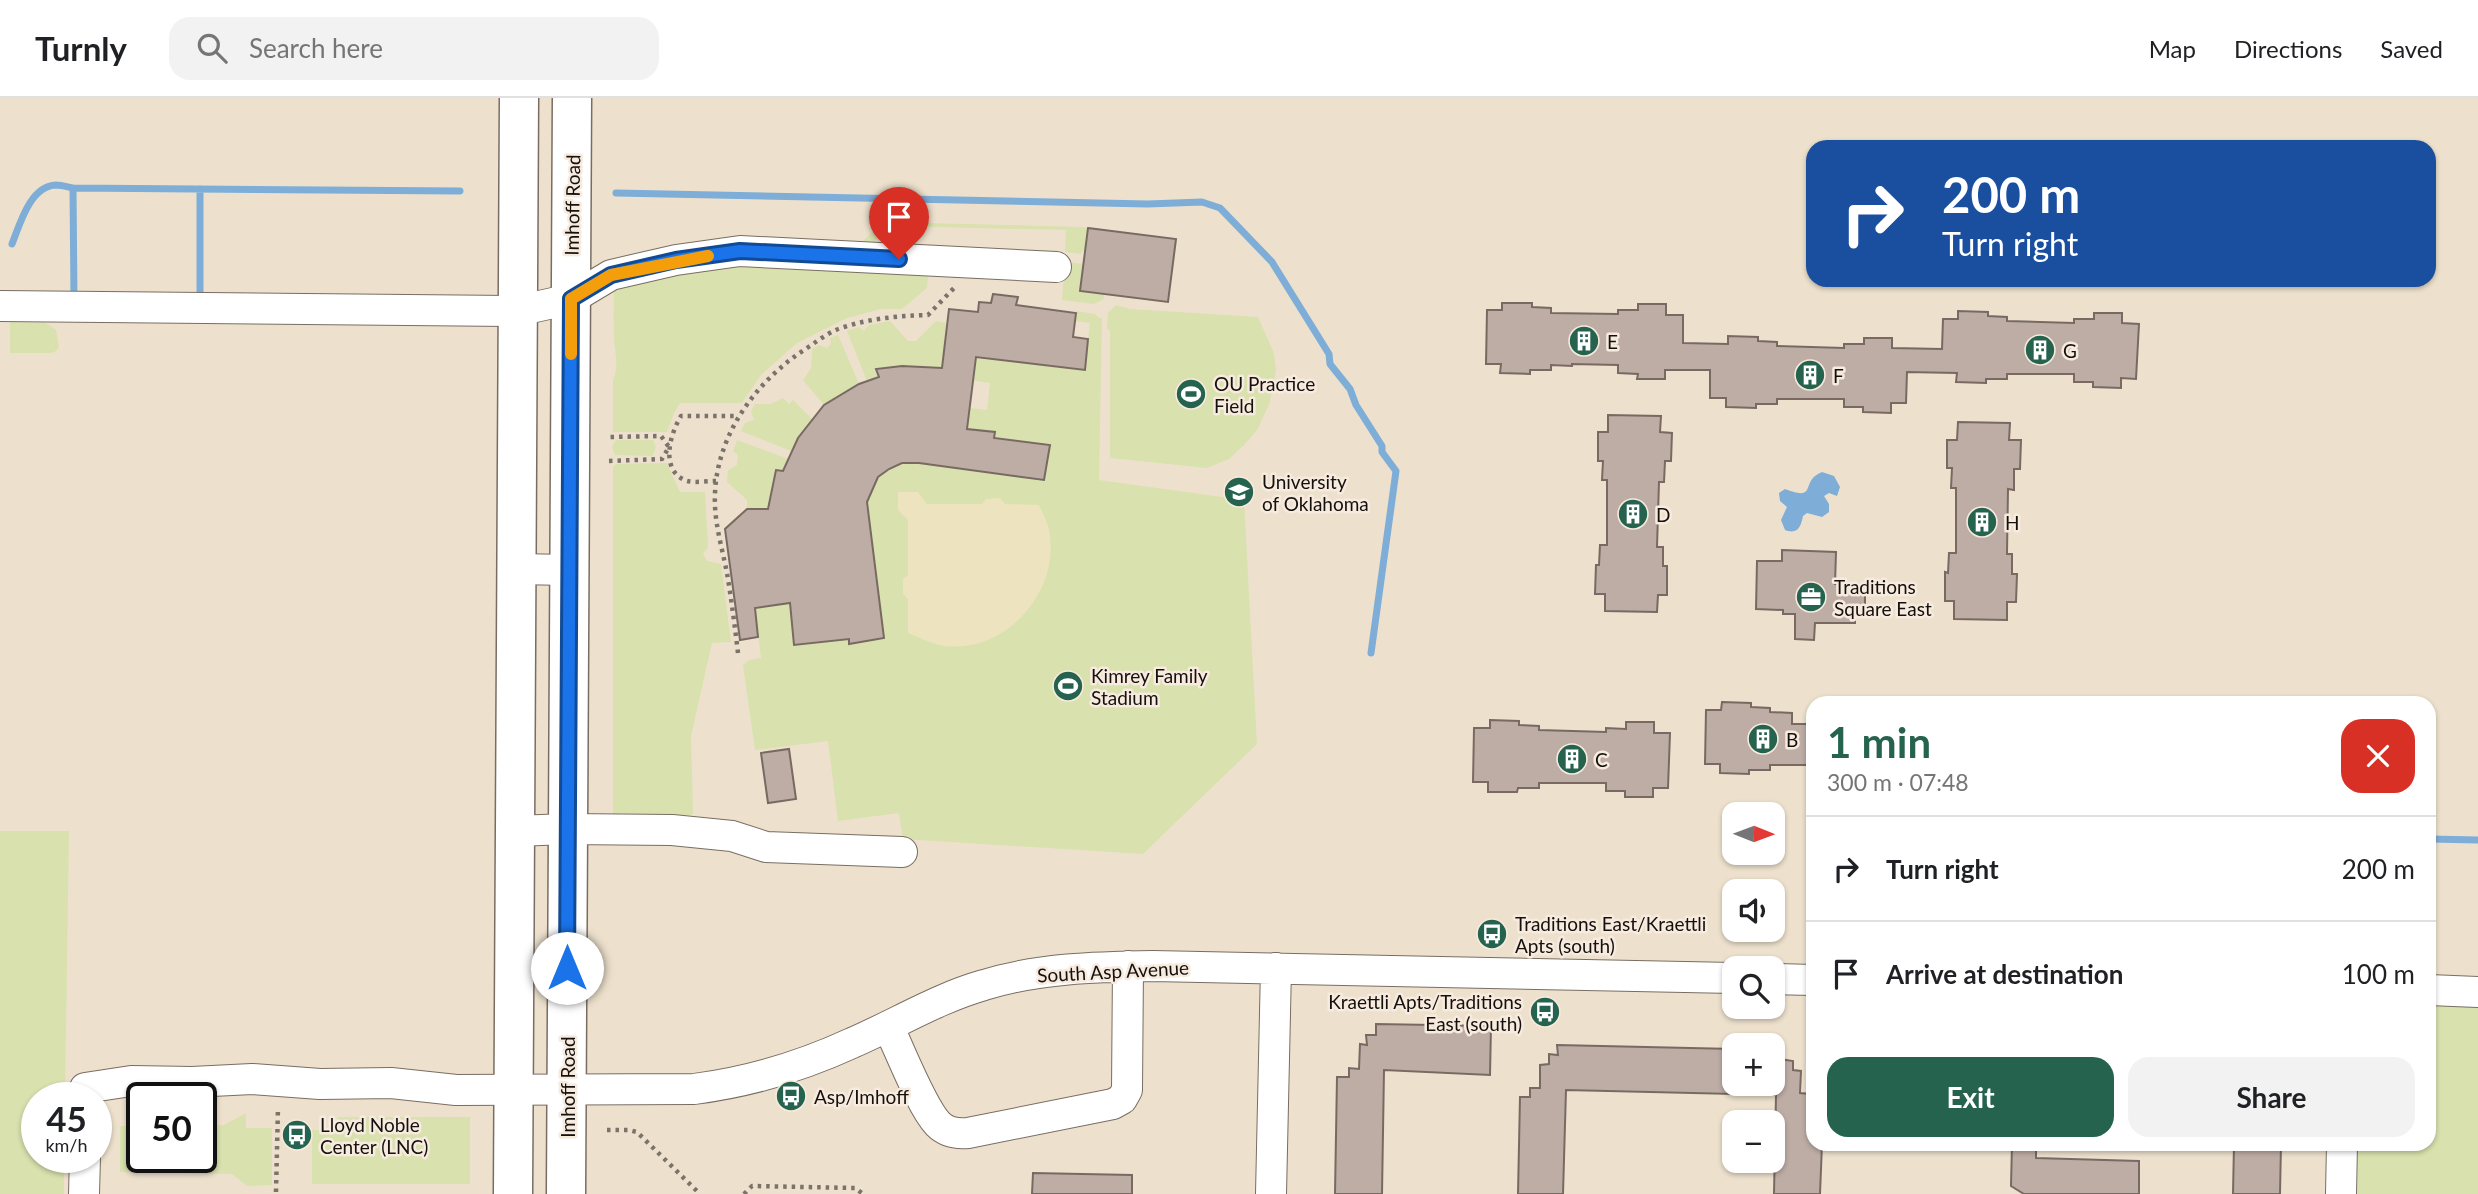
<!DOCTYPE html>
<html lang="en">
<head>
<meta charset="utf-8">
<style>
  body { margin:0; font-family:Lato,sans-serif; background:#f2f2f2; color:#202124; height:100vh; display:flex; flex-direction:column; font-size:26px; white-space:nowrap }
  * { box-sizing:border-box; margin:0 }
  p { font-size:23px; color:#757577 }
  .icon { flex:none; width:38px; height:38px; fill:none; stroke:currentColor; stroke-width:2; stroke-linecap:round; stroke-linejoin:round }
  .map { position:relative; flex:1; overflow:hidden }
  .drawer { position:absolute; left:1806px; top:598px; width:630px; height:455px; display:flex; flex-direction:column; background:#fff; border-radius:21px; box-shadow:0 2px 5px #0004 }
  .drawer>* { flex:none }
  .top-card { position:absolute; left:1806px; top:42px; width:630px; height:147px; border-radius:21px; box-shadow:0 2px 5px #0004; background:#1a4fa0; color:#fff; overflow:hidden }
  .needle { width:46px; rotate:91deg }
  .fabs { position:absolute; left:1722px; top:704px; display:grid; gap:14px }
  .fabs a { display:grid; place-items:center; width:63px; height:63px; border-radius:14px; background:#fff; box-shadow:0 2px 5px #0004; font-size:35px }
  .speed { position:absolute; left:21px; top:984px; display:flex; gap:14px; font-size:35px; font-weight:700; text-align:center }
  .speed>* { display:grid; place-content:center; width:91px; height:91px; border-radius:50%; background:#fff; box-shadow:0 2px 5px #0004; line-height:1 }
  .speed small { font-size:18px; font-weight:400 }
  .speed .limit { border:4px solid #111; border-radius:10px; background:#fff; color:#111 }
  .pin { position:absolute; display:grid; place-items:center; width:60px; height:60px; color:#fff; margin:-72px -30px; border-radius:50% 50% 50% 0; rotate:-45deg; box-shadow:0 0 7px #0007 }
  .pin .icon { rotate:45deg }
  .me { position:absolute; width:77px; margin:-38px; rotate:0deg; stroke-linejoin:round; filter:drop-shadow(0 0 5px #0008) }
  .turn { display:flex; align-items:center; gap:24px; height:147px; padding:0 21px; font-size:32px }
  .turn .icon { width:91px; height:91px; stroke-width:2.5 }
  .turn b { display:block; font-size:49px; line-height:60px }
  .round { display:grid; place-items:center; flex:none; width:74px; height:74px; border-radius:21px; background:#f2f2f2 }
  .headline { display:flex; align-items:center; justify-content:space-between; height:119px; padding:0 21px }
  h1 { font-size:42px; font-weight:700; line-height:52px; color:#26634f }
  .cta { display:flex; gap:14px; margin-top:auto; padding:14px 21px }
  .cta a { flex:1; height:80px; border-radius:21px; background:#26634f; color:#fff; font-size:28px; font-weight:700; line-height:80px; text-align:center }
  .cta a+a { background:#f2f2f2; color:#202124 }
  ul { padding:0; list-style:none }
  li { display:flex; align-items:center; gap:21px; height:105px; padding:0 21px; border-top:2px solid #e0e0e0 }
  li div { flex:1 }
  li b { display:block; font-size:26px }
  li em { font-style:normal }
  header { display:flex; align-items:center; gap:42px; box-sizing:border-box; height:98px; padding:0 35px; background:#fff; border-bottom:2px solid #e0e0e0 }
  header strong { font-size:33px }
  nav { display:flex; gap:38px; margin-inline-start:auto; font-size:24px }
  .search { width:490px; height:63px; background:#f2f2f2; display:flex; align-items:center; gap:18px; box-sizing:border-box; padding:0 24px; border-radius:21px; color:#757577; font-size:26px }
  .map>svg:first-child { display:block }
  .education { fill:#ede1cd; fill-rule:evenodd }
  .green { fill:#d9e1ae }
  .sand { fill:#ede3be }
  .water { fill:#7eadd7 }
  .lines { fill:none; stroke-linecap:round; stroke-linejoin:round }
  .stream { stroke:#7eadd7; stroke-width:7 }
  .building { fill:#bdada5; stroke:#786a63; stroke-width:2 }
  .minor-casing { stroke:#796d63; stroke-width:32 }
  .major-casing { stroke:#796d63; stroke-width:41 }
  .path { stroke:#7b736b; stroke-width:4.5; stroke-dasharray:3.5 5; stroke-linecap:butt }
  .minor { stroke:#fff; stroke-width:30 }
  .major { stroke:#fff; stroke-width:38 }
  .route-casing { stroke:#114b97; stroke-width:18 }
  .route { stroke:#1a73e8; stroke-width:12 }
  .slow { stroke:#f59e0b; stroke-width:12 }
  .labels { text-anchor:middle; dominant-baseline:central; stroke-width:5; stroke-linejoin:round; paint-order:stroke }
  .street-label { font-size:19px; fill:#14100c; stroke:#f7eade }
  .poi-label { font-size:19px; fill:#14100c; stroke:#f7eade; text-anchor:start }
</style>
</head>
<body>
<header>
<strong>Turnly</strong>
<div class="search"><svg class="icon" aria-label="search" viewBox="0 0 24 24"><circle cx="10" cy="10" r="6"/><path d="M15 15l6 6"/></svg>Search here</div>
<nav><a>Map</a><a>Directions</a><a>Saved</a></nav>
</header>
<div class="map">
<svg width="2478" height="1096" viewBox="0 0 2478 1096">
  <rect width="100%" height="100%" fill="#f7eade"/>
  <path class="education" d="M 0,0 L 2478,0 L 2478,1096 L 0,1096 ZM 1813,49 L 2429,49 L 2429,182 L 1813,182 ZM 1813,606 L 2429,606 L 2429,1046 L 1813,1046 ZM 1734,716 L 1773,716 L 1773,754 L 1734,754 ZM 1734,793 L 1773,793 L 1773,831 L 1734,831 ZM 1734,870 L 1773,870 L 1773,908 L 1734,908 ZM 1734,947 L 1773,947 L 1773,985 L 1734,985 ZM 37,999 L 96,999 L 96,1059 L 37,1059 ZM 142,999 L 201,999 L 201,1059 L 142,1059 ZM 1734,1024 L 1773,1024 L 1773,1062 L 1734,1062 Z"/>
  <path class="green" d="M 883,124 L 1084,129 L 1088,131 L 1086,153 L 1082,153 L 1081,156 L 1065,154 L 1066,132 L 891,128 L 865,153 L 791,145 L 863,143 Z
    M 1065,164 L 1084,166 L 1081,193 L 1104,196 L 1104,201 L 1094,206 L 1062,202 Z
    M 719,165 L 928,177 L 927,190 L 902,211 L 881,211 L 847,220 L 797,245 L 761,277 L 742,305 L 680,305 L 674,315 L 667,334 L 613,334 L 613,283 C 620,264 614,255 614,238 C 613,220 614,203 614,185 Z
    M 1116,207 L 1130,211 L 1258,219 L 1274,255 L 1276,272 L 1269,307 L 1257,332 L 1244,347 L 1229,361 L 1207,370 L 1110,360 L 1110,233 L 1107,230 L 1108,215 Z
    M 1076,213 L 1095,216 L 1099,220 L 1102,220 L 1099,382 L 1244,402 L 1257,646 L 1143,756 L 903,741 L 899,715 L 838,723 L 828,643 L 755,652 L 743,567 L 749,562 L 761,560 L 755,510 L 779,506 L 747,411 L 747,402 L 727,384 L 728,372 L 737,367 L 738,357 L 733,353 L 737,342 L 788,361 L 784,374 L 776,372 L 771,396 L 785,468 L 794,547 L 844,491 L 849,545 L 884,540 L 867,404 L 878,379 L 889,371 L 902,365 L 919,365 L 1044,382 L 994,340 L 995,334 L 967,331 L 970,310 L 987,312 L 990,285 L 949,279 L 950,270 L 902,268 L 867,283 L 847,233 L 859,229 L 864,233 L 869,227 L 890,223 L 908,243 L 916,243 L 936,223 L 947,225 L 944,255 L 1084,272 L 1090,225 L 1075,223 Z
    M 10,224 L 46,225 L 56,232 L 59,249 L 56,253 L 51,255 L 10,255 Z
    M 838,237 L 859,286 L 824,307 L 803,282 L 811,270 L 812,251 L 819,247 L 827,250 L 831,246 L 830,240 Z
    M 783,300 L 789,306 L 793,302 L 812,321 L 791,353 L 741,333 L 745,325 L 754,322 L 751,313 L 755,306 L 770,306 Z
    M 616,342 L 653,342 C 657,348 656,352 652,358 L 615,357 L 612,349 Z
    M 667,365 L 680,394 L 705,394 L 708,449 L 703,456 L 707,463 L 721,466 L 731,544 L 712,545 L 691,638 L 693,715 L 690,717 L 613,716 L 613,369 L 616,366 Z
    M 0,733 L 69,733 L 65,999 L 37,999 L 37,1059 L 64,1059 L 64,1096 L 0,1096 Z
    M 2429,903 L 2478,905 L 2478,1096 L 2354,1096 L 2355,1047 L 2429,1046 Z
    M 246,1015 L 246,1030 L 272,1030 L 272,1087 L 247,1088 L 232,1076 L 120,1074 L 120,1028 L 142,1028 L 142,1059 L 201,1059 L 201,1028 L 224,1027 Z
    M 338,1019 L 470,1019 L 470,1086 L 312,1086 L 312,1032 L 337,1032 Z"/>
  <path class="sand" d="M 898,394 L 918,394 L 927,406 L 982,406 L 986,401 L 1000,400 L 1005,406 L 1039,407 C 1044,417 1049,427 1050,438 C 1058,498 1001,559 939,547 C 928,544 918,539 908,535 L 908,501 L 903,496 L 903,481 L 908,477 L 908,422 L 898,412 Z"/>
  <path class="water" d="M 1822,374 L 1834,378 L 1840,389 L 1837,398 L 1829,395 L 1824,398 L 1829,406 L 1829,414 L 1822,419 L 1807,415 L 1803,418 C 1801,428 1798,437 1785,432 L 1781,422 L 1787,409 L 1780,403 L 1779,395 L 1785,391 C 1819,404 1799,383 1822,374 Z"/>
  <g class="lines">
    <path class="stream" d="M 73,90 L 74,201
      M 616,95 L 1148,106 L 1202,104 L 1220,110 L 1272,164 L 1329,256 L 1330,266 L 1350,291 L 1356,307 L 1382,348 L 1382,354 L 1396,373 L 1371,555
      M 12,146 C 20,126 30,88 56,87 C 61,87 68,89 73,90 L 460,93
      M 200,198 L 200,91
      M 2429,741 L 2478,742"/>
  </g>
  <path class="building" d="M 1088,130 L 1176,141 L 1168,204 L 1080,193 Z
    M 993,196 L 1018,199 L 1016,207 L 1076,215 L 1073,239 L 1088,241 L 1085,272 L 976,259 L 967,331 L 995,334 L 994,340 L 1050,347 L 1044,382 L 919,365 L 902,365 L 889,371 L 878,379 L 867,404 L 884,540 L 849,546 L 849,541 L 794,547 L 790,505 L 755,510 L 758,539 L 740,542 L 725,431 L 747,411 L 768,411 L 776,372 L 783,373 L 798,340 L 824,307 L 859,286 L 879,279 L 876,271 L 902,268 L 942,270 L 949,211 L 978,214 L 979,204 L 991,205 Z
    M 1502,205 L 1532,205 L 1532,209 L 1551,210 L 1551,215 L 1618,216 L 1618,212 L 1638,212 L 1638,206 L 1666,206 L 1666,217 L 1683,217 L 1683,245 L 1728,246 L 1728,238 L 1758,239 L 1758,243 L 1777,244 L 1777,248 L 1844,250 L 1844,246 L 1864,246 L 1864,240 L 1892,240 L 1892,250 L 1942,251 L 1943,221 L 1958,221 L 1958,213 L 1988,214 L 1988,218 L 2007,219 L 2007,223 L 2074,225 L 2074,221 L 2094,221 L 2094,215 L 2122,215 L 2122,225 L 2139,226 L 2136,281 L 2121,280 L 2121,290 L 2093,289 L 2093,284 L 2074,284 L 2074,276 L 2007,276 L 2007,281 L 1986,281 L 1986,285 L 1956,284 L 1957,275 L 1907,274 L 1906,305 L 1891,305 L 1891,315 L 1863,314 L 1863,309 L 1844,309 L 1844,301 L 1777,301 L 1777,306 L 1756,306 L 1756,310 L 1726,309 L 1726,300 L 1710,300 L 1710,272 L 1665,272 L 1665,281 L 1637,281 L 1638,276 L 1618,275 L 1618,267 L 1572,266 L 1572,268 L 1551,267 L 1551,272 L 1530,272 L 1530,276 L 1500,275 L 1501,266 L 1486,266 L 1487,212 L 1502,212 Z
    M 1608,317 L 1661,318 L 1660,334 L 1672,335 L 1671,363 L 1665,363 L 1664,384 L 1659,384 L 1657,449 L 1663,449 L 1663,468 L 1667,468 L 1667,497 L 1658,497 L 1657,514 L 1605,513 L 1605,496 L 1595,496 L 1596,467 L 1599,467 L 1600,447 L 1607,447 L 1607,382 L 1602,382 L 1603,363 L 1598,363 L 1598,334 L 1608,334 Z
    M 1958,324 L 2010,325 L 2009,342 L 2021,342 L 2020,371 L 2014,371 L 2014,392 L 2008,391 L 2007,456 L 2012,456 L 2012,476 L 2017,476 L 2016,504 L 2007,504 L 2007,522 L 1954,521 L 1954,503 L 1945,503 L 1945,474 L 1948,475 L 1949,455 L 1956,455 L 1956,390 L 1951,390 L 1952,370 L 1947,370 L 1947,342 L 1957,342 Z
    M 1782,452 L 1836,454 L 1835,486 L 1865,487 L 1865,516 L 1855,516 L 1855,525 L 1815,525 L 1814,542 L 1795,541 L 1795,516 L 1783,516 L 1783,512 L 1756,511 L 1757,463 L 1782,463 Z
    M 1722,604 L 1751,605 L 1751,609 L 1770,610 L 1770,614 L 1792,615 L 1792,626 L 1813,626 L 1813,667 L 1770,667 L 1770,672 L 1749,672 L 1749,676 L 1720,675 L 1720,666 L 1705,666 L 1706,612 L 1721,612 Z
    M 1490,622 L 1519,623 L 1519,627 L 1539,628 L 1539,632 L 1606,634 L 1606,630 L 1626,631 L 1626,624 L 1654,624 L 1654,635 L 1670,635 L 1668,690 L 1653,690 L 1653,699 L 1625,699 L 1625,693 L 1606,693 L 1606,685 L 1539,685 L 1539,690 L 1518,690 L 1517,694 L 1488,694 L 1488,684 L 1473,684 L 1474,630 L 1490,630 Z
    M 789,651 L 796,701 L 768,705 L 761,655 Z
    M 1376,926 L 1491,928 L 1490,977 L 1384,972 L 1382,1096 L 1335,1096 L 1337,979 L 1349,979 L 1349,970 L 1359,971 L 1360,946 L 1367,947 L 1366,937 L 1376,937 Z
    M 1557,947 L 1734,951 L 1734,996 L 1566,992 L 1563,1096 L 1518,1096 L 1520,999 L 1530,999 L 1530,990 L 1540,990 L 1540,967 L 1549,966 L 1549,956 L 1558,957 Z
    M 1773,960 L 1793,963 L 1793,972 L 1801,973 L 1800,995 L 1810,996 L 1810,1004 L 1813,1004 L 1813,1046 L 1822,1046 L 1820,1096 L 1774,1096 L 1776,997 L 1773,997 Z
    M 2012,1046 L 2036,1046 L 2036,1060 L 2139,1063 L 2139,1096 L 2024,1096 L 2011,1088 Z
    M 2234,1046 L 2281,1046 L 2280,1096 L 2233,1096 Z
    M 1033,1075 L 1132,1077 L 1132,1096 L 1032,1096 Z"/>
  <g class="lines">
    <g class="minor-casing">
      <path id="minor" d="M 0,208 L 517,213 L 571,201 L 611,177 L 676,162 L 740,153 L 1056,169
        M 516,471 L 569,472
        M 515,733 L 568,731 L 672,732 L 732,738 L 766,749 L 902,754
        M 1773,881 L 1813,882
        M 2429,892 L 2478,894
        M 888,928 C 900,952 921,1008 938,1026 C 946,1034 957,1036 968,1035 L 1113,1006 L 1122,1001 L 1127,992 L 1128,868
        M 85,999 L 85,990 L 131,983 L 192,984 L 252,981 L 320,986 L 391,985 L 456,992 L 694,991 C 749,984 802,968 852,945 C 896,926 938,900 984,887 C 1039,870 1096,869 1153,868 L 1734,880
        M 84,1096 L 85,1059
        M 1271,1096 L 1276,870
        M 2341,1096 L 2342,1046"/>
    </g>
    <g class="major-casing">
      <path id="major" d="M 513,1096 L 519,0
        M 566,1096 L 572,0"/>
    </g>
    <path class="path" d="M 609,363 L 662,361 L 669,349 L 661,338 L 609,339
      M 716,383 C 707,383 695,385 687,383 C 659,373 670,336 681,318 L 738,318
      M 738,555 C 735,530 732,506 728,481 C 724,457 716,432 715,408 C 712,342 754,284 807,250 C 819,242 830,233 844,229 C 872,220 899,218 928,217 L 954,190
      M 607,1032 L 629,1032 L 637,1034 L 700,1096
      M 276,1094 L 278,1009
      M 744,1096 L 752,1088 L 855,1090 L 863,1096"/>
    <use href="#minor" class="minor"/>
    <use href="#major" class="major"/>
  </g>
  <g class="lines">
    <g class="route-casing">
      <path id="route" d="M 567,870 L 571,201 L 611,177 L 676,162 L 740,153 L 899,161"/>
    </g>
    <use href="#route" class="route"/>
    <path class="slow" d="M 571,256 L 571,201 L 611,177 L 708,158"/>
  </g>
  <defs>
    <g id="building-disc" transform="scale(1.575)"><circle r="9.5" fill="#26634f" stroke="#f7eade"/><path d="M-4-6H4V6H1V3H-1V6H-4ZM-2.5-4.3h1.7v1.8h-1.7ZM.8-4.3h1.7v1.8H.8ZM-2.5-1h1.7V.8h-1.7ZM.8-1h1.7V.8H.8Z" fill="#fff"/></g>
    <g id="stadium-disc" transform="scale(1.575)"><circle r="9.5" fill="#26634f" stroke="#f7eade"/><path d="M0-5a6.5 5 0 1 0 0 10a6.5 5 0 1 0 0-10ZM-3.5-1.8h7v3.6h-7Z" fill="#fff"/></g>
    <g id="university-disc" transform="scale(1.575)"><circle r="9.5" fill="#26634f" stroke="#f7eade"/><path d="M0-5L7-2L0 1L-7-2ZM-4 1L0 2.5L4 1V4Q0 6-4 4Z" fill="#fff"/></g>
    <g id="office-disc" transform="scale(1.575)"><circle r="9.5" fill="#26634f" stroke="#f7eade"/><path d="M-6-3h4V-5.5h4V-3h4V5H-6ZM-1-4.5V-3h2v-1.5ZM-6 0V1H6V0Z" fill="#fff"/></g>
    <g id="bus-disc" transform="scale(1.575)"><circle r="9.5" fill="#26634f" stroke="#f7eade"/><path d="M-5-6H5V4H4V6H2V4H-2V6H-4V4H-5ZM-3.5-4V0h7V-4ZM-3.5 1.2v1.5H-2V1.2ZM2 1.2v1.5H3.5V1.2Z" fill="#fff"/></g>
  </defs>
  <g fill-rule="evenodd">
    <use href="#building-disc" x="1584" y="243"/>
    <use href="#building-disc" x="2040" y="252"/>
    <use href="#building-disc" x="1810" y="277"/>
    <use href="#stadium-disc" x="1191" y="296"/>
    <use href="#university-disc" x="1239" y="394"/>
    <use href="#building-disc" x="1633" y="416"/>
    <use href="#building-disc" x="1982" y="424"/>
    <use href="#office-disc" x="1811" y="499"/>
    <use href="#stadium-disc" x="1068" y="588"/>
    <use href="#building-disc" x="1763" y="641"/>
    <use href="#building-disc" x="1572" y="661"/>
    <use href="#bus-disc" x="1492" y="836"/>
    <use href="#bus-disc" x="1545" y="914"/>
    <use href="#bus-disc" x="791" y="998"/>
    <use href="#bus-disc" x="297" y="1037"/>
  </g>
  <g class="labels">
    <g class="street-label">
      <text transform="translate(572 107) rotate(-89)">Imhoff Road</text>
      <text transform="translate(1113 873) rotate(-3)">South Asp Avenue</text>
      <text transform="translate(567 989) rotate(-90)">Imhoff Road</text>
    </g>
    <g class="poi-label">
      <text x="1607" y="243">E</text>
      <text x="2063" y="252">G</text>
      <text x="1833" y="277">F</text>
      <text x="1214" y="285">OU Practice<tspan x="1214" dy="22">Field</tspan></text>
      <text x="1262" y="383">University<tspan x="1262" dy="22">of Oklahoma</tspan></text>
      <text x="1656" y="416">D</text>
      <text x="2005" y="424">H</text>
      <text x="1834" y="488">Traditions<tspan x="1834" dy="22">Square East</tspan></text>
      <text x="1091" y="577">Kimrey Family<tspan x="1091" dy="22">Stadium</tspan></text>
      <text x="1786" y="641">B</text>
      <text x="1595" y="661">C</text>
      <text x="1515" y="825">Traditions East/Kraettli<tspan x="1515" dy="22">Apts (south)</tspan></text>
      <text x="1522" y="903" text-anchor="end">Kraettli Apts/Traditions<tspan x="1522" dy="22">East (south)</tspan></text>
      <text x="814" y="998">Asp/Imhoff</text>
      <text x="320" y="1026">Lloyd Noble<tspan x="320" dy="22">Center (LNC)</tspan></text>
    </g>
  </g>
</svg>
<div class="fabs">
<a><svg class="needle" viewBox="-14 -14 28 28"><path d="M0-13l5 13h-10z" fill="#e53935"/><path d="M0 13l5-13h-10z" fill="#757577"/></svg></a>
<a><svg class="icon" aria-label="sound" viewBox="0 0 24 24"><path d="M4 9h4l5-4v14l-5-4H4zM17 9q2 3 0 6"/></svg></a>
<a><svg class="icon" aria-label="search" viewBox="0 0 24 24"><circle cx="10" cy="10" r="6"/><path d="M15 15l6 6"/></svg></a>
<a>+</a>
<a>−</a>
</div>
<div class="speed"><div>45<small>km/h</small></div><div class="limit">50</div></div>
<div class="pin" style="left:899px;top:161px;background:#d93025"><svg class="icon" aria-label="arrive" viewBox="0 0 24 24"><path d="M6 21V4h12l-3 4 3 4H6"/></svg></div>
<svg class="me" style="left:567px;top:870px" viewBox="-20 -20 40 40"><circle r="19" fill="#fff"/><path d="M0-13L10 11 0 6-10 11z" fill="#1a73e8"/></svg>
<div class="top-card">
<div class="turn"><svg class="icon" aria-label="right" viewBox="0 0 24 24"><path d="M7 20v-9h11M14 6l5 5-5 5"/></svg><div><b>200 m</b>Turn right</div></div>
</div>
<section class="drawer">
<div class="headline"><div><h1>1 min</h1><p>300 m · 07:48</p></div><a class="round" style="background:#d93025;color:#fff"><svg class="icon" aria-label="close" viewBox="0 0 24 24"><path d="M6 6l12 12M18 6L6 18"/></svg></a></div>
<ul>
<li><svg class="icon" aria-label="right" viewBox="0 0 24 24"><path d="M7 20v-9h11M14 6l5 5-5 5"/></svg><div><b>Turn right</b></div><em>200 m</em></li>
<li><svg class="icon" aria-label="arrive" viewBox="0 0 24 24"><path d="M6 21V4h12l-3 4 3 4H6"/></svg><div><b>Arrive at destination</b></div><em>100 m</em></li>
</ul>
<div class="cta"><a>Exit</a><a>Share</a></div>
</section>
</div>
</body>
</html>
